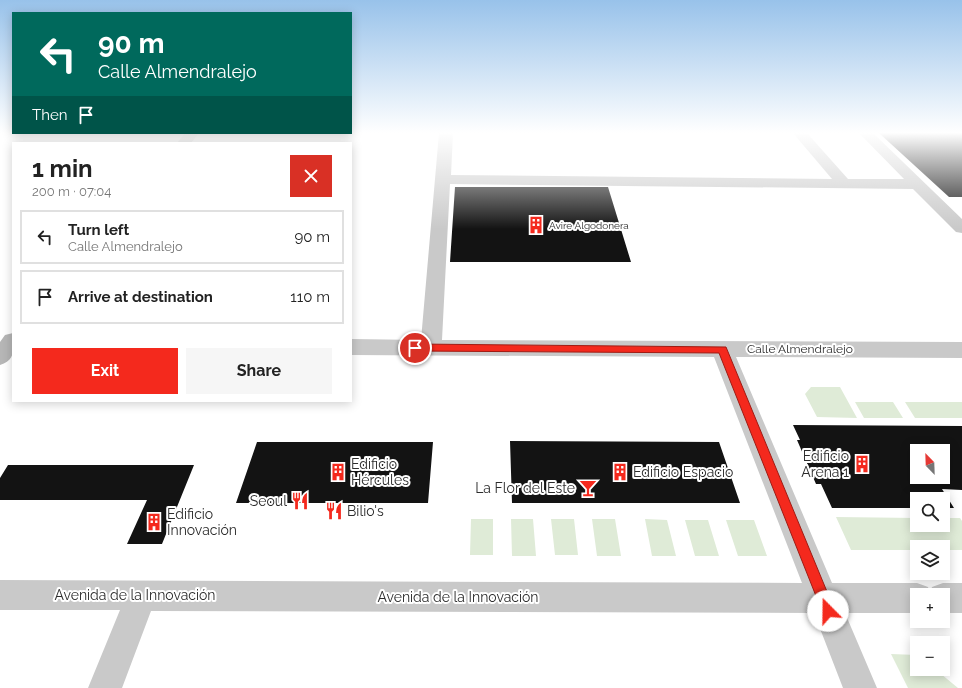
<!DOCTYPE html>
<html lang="en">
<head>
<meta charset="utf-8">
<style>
  body { margin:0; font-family:Raleway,sans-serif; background:#f6f6f6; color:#222; height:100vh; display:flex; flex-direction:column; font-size:15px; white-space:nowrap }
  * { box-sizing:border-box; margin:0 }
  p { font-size:13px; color:#767676 }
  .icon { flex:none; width:22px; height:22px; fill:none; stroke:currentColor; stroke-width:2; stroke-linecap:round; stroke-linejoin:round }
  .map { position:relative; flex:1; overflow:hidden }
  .panel { position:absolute; left:12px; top:142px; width:340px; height:260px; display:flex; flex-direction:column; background:#fff; border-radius:0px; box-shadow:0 2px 10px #0003 }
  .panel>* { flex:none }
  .top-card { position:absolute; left:12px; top:12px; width:340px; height:122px; border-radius:0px; box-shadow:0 2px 10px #0003; background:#00695c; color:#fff; overflow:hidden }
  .needle { width:26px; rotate:337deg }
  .buttons { position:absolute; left:910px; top:444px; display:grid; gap:8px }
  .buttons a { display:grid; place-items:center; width:40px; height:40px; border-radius:0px; background:#fff; box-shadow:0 2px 10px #0003; font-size:20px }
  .pin { position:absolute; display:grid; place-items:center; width:34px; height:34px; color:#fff; margin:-17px; border:2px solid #fff; border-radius:50%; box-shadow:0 1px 4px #0007 }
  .me { position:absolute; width:44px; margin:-22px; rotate:338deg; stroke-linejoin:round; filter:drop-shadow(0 0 3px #0008) }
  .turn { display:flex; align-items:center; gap:14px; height:84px; padding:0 20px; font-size:18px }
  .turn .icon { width:52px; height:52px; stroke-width:2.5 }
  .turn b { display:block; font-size:28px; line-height:34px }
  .then { display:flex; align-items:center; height:38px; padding:0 20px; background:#0003; gap:8px; font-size:15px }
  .round { display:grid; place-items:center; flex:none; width:42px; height:42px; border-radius:0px; background:#f6f6f6 }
  .overview { display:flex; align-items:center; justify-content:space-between; height:68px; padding:0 20px }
  h1 { font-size:24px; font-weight:700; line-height:30px }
  .button { display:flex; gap:8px; margin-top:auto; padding:8px 20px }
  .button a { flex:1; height:46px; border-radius:0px; background:#f4291d; color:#fff; font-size:16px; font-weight:700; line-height:46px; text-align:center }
  .button a+a { background:#f6f6f6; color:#222 }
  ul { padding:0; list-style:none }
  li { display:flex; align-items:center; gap:12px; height:54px; margin:0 8px 6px; padding:0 12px; border:2px solid #e0e0e0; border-radius:0px }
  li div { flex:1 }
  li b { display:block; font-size:15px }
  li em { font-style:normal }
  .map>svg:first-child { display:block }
  .green { fill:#dfebd7 }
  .building { fill:#131313; fill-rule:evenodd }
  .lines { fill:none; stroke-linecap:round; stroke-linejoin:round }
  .street { fill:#c9c9c9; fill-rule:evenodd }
  .secondary { fill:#b6b6b6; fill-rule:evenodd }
  .route { fill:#f4291d; stroke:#9f1b13 }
  .labels { text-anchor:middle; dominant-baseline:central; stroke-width:4; stroke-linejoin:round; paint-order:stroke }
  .far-poi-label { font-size:10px; fill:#2c2c2c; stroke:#fff; text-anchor:start }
  .street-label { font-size:12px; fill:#2c2c2c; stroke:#fff }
  .near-poi-label { font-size:14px; fill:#2c2c2c; stroke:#fff; text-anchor:start }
  .near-street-label { font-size:14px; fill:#2c2c2c; stroke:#fff }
</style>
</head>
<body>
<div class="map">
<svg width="962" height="688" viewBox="0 0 962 688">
  <rect width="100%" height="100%" fill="#fff"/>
  <path class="green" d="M 811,387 L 840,387 L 857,418 L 817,417 L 805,394 Z
    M 855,402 L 893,402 L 903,418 L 864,418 Z
    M 905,402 L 962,402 L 962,418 L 915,418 Z
    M 836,517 L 917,518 L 917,525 L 943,525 L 943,518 L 960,518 L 962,521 L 962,550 L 943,550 L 943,547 L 917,547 L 917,550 L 851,550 Z
    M 471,519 L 493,519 L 493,555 L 470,555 Z
    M 511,519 L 533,519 L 536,556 L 512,556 Z
    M 551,519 L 574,519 L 578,555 L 555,555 Z
    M 592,519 L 615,519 L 621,556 L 597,556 Z
    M 645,519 L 667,520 L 676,556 L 652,556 Z
    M 685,520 L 708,520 L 719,556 L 695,556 Z
    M 726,520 L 754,520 L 767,556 L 738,556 Z
    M 891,654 L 917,655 L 917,669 L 935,669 L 958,688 L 908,688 Z"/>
  <path class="building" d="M 879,133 L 962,133 L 962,197 L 949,197 Z
    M 455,187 L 608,187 L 631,262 L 450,262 Z
    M 793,425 L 962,426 L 962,490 L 942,489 L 954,508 L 943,508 L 943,499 L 917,499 L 917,508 L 832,508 L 821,484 L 816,484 L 797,440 L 800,440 ZM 917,451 L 943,451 L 943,477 L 917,477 Z
    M 510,441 L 719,442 L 740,503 L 512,503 Z
    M 257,442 L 433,442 L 428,503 L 236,503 Z
    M 8,465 L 194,465 L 162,544 L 127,544 L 147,500 L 0,500 L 0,478 Z"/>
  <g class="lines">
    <path class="street" d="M 439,133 L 453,133 L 451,175 L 832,179 L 793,133 L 807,133 L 848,179 L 904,179 L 859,133 L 873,133 L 962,219 L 962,233 L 956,232 L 913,189 L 450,184 L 442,340 L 962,342 L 962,358 L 736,357 L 832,583 L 917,583 L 928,587 L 930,593 L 932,587 L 943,583 L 962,583 L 962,613 L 943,613 L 943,595 L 917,595 L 917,613 L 845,613 L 877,688 L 843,688 L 814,613 L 151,611 L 122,688 L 88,688 L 120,610 L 0,610 L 0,580 L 802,583 L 714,357 L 351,355 L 351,339 L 421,340 Z"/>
    <path class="secondary" d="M 185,133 L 199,133 L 191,143 L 177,143 Z
      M 13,333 C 13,348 17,360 0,365 L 0,342 L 5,335 Z"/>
  </g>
  <linearGradient id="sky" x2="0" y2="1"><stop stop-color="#98c2ea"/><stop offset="0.58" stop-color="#fff"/><stop offset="1" stop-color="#fff" stop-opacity="0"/></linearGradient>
  <rect width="962" height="229" fill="url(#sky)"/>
  <path class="route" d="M 415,344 L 726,347 L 835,611 L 833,616 L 828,618 L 824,616 L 719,353 L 415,351 L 410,348 Z"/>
  <defs>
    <g id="building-bare" transform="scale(1.38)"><path d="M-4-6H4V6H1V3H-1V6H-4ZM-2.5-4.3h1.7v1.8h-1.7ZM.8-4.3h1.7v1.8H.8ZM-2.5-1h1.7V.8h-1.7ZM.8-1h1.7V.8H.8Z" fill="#f4291d" stroke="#fff" stroke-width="2.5" paint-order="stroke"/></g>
    <g id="bar-bare" transform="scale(1.38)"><path d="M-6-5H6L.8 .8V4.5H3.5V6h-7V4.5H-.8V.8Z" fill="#f4291d" stroke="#fff" stroke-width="2.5" paint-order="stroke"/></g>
    <g id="restaurant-bare" transform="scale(1.38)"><path d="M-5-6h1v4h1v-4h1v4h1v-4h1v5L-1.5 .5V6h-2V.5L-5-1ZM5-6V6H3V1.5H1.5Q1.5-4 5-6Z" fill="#f4291d" stroke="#fff" stroke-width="2.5" paint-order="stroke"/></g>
  </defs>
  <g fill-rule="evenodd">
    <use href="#building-bare" x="536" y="225"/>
    <use href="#building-bare" x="862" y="464"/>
    <use href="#building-bare" x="338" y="472"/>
    <use href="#building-bare" x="620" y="472"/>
    <use href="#bar-bare" x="588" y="488"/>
    <use href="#restaurant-bare" x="300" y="501"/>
    <use href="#restaurant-bare" x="334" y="511"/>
    <use href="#building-bare" x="154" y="522"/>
  </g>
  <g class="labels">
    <g class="far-poi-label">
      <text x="549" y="225">Avire Algodonera</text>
    </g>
    <g class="street-label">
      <text x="800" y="349">Calle Almendralejo</text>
    </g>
    <g class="near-poi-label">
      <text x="849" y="456" text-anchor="end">Edificio<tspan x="849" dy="16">Arena 1</tspan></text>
      <text x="351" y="464">Edificio<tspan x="351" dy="16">Hércules</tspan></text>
      <text x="633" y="472">Edificio Espacio</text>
      <text x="575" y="488" text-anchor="end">La Flor del Este</text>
      <text x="287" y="501" text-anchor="end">Seoul</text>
      <text x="347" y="511">Bilio's</text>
      <text x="167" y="514">Edificio<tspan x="167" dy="16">Innovación</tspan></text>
    </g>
    <g class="near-street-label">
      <text x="135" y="595">Avenida de la Innovación</text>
      <text x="458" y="597">Avenida de la Innovación</text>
    </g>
  </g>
</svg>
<div class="buttons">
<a><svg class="needle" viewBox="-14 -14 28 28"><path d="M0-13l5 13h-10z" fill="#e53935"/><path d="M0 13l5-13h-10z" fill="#767676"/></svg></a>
<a><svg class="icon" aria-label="search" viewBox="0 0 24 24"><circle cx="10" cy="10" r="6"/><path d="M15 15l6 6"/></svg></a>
<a><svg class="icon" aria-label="layers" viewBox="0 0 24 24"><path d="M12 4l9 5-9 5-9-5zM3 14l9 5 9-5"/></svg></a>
<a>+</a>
<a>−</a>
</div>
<div class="pin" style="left:415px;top:348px;background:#d93025"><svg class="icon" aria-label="arrive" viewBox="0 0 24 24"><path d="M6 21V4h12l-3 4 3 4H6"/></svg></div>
<svg class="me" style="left:828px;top:611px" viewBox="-20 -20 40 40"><circle r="19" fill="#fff"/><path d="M0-13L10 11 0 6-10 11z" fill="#f4291d"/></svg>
<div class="top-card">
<div class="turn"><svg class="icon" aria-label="left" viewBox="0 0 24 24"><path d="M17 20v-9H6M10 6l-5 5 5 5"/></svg><div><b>90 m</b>Calle Almendralejo</div></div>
<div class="then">Then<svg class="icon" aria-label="arrive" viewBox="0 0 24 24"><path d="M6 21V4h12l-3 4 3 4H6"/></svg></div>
</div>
<section class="panel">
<div class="overview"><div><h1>1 min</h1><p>200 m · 07:04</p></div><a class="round" style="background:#d93025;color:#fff"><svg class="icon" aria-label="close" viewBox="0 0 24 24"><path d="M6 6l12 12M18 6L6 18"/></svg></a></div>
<ul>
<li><svg class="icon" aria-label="left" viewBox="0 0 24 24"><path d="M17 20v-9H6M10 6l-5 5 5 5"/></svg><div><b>Turn left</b><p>Calle Almendralejo</p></div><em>90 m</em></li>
<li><svg class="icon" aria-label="arrive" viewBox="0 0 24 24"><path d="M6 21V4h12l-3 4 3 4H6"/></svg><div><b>Arrive at destination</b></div><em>110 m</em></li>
</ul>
<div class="button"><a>Exit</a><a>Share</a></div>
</section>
</div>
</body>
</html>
